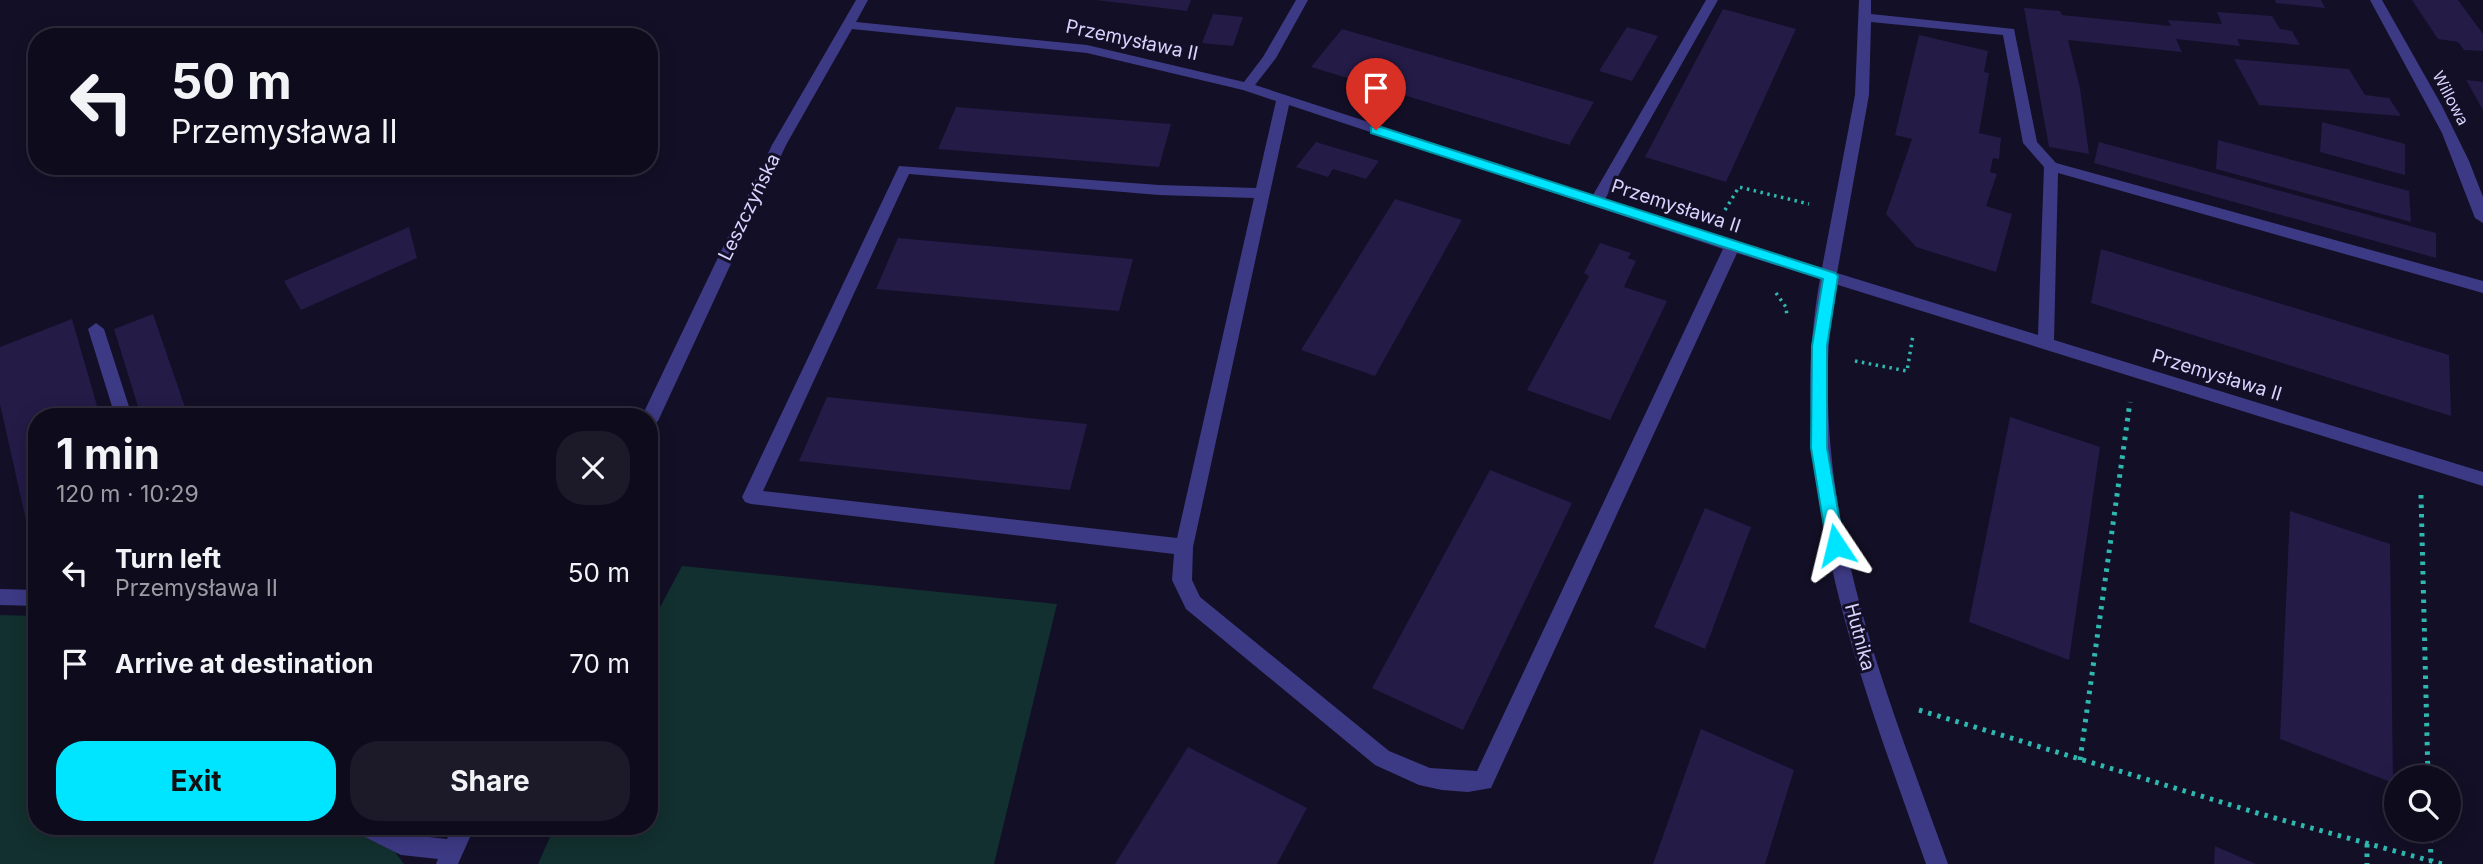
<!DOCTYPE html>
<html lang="en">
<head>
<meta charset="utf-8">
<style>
  body { margin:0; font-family:Inter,sans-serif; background:#1c1929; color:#f1f3f6; height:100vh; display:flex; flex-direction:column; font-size:26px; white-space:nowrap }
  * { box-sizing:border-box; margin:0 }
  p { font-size:23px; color:#9b9ba3 }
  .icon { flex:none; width:38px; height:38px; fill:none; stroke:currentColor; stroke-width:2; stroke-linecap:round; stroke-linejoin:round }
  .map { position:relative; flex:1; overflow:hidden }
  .side { position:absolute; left:28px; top:408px; width:630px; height:427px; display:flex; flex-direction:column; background:#0e0b1c; border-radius:28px; box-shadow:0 4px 18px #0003,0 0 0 2px #2e2b3b }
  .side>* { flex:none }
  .banner { position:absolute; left:28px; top:28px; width:630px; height:147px; border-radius:28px; box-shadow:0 4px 18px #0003,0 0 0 2px #2e2b3b; background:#0e0b1c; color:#f1f3f6; overflow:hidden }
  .tools { position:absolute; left:2384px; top:765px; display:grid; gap:14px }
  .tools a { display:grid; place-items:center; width:77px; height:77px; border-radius:50%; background:#0e0b1c; box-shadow:0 4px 18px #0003,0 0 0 2px #2e2b3b; font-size:35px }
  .pin { position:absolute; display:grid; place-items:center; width:60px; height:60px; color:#fff; margin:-72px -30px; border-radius:50% 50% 50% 0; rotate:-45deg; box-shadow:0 0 7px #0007 }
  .pin .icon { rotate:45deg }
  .me { position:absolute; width:77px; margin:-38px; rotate:350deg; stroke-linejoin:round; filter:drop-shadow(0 0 5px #0008) }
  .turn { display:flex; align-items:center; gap:24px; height:147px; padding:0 28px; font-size:32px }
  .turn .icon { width:91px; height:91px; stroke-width:2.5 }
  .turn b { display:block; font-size:49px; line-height:60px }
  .round { display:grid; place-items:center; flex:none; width:74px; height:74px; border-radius:28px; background:#1c1929 }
  .summary { display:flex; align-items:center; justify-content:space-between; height:119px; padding:0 28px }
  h1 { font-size:42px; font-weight:700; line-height:52px }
  .button { display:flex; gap:14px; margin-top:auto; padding:14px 28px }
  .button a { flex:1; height:80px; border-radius:28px; background:#00e5ff; color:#111; font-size:28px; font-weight:700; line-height:80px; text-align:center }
  .button a+a { background:#1c1929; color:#f1f3f6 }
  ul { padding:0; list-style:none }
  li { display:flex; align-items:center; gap:21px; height:91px; padding:0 28px }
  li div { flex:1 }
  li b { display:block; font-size:26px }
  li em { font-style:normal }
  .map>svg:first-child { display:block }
  .green { fill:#12302f }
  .building { fill:#241b47 }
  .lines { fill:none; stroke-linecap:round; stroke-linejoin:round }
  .path-far1 { stroke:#2fb8b0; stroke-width:3.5; stroke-dasharray:2.5 4.5; stroke-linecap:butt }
  .path { stroke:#2fb8b0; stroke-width:5; stroke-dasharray:3.5 6; stroke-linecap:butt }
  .minor { fill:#3d3a85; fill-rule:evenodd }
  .route { fill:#00e5ff; stroke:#0095a6; stroke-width:2 }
  .labels { text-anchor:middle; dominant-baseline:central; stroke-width:6; stroke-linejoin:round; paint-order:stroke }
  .far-street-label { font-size:16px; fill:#d9d4ff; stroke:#130f26 }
  .street-label { font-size:19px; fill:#d9d4ff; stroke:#130f26 }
</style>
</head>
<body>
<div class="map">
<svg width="2483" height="864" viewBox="0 0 2483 864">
  <rect width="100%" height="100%" fill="#130f26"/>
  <path class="green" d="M 682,566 L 1057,604 L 994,864 L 538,864 L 555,826 L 649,826 L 649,628 Z
    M 0,615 L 37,616 L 37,826 L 376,826 L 404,864 L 0,864 Z"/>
  <path class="building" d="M 1096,0 L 1191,0 L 1187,11 Z
    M 2275,0 L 2321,0 L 2325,8 L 2276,3 Z
    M 2412,0 L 2458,0 L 2483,34 L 2483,51 L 2464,50 L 2458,42 L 2438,39 Z
    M 2024,8 L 2060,11 L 2062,15 L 2171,26 L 2168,20 L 2222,24 L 2217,12 L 2272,16 L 2280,29 L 2292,31 L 2300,45 L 2237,39 L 2240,46 L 2176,39 L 2182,52 L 2068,40 L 2080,88 L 2089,154 L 2049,147 Z
    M 1723,9 L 1796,29 L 1726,182 L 1645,157 Z
    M 1213,14 L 1243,17 L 1233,46 L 1202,43 Z
    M 1627,27 L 1658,36 L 1632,81 L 1599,71 Z
    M 1342,29 L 1594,102 L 1569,145 L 1311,67 Z
    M 1919,35 L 1988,51 L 1984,72 L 1989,73 L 1979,133 L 2001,138 L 1999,159 L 1993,158 L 1990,172 L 1997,174 L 1986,206 L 2012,214 L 1996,272 L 1916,247 L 1886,214 L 1912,139 L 1895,135 Z
    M 2234,59 L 2349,69 L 2365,95 L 2389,98 L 2401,116 L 2259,105 Z
    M 2466,80 L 2483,82 L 2483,110 Z
    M 956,107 L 1171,124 L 1159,167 L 938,149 Z
    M 2322,122 L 2405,144 L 2405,175 L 2320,152 Z
    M 2218,140 L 2409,191 L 2411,222 L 2216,169 Z
    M 1316,142 L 1379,161 L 1366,179 L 1333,169 L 1328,177 L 1296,167 Z
    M 2099,142 L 2436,233 L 2436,258 L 2094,163 Z
    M 1395,199 L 1462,220 L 1375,376 L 1301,350 Z
    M 409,227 L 417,258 L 301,310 L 284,281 Z
    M 898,238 L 1133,259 L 1119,311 L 876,289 Z
    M 1600,243 L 1631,253 L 1628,258 L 1636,261 L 1624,287 L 1667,301 L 1610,420 L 1527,390 L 1589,276 L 1584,273 Z
    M 2101,249 L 2449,355 L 2451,416 L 2091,303 Z
    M 153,314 L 188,416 L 141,416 L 114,329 Z
    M 72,319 L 100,416 L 37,416 L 36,565 L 0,404 L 0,347 Z
    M 827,397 L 1087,424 L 1070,490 L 799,461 Z
    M 2010,417 L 2100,447 L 2069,660 L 1969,622 Z
    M 1490,470 L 1572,503 L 1463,730 L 1372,688 Z
    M 1705,508 L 1751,527 L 1705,649 L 1654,627 Z
    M 2290,511 L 2390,544 L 2393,783 L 2280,739 Z
    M 1701,729 L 1794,770 L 1765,864 L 1653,864 Z
    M 1188,747 L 1307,808 L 1277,864 L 1115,864 Z
    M 2215,846 L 2256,864 L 2214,864 Z"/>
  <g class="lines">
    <path class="path-far1" d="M 1725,210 L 1739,187 L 1809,204
      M 1776,293 L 1786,307 L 1787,317
      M 1855,361 L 1907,371 L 1913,335"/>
    <path class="path" d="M 2421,495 L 2428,777
      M 1919,710 L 2257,813 L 2442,864
      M 2080,760 L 2130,402
      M 2430,830 L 2431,861
      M 2367,844 L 2367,864"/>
    <path class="minor" d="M 856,0 L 868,0 L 856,22 L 1087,45 L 1244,82 L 1263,57 L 1296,0 L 1308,0 L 1276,58 L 1255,85 L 1593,195 L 1706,0 L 1718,0 L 1605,199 L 1822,268 L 1855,95 L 1859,0 L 1871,0 L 1871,14 L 2014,29 L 2037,142 L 2056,163 L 2483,281 L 2483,293 L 2058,173 L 2054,340 L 2483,472 L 2483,486 L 1835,284 C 1804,495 1878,670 1948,864 L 1926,864 C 1859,675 1783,483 1820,279 L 1737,253 L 1491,788 L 1468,792 L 1442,790 L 1419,785 L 1375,765 L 1186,609 L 1172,580 L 1174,554 L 751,504 L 745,502 L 742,497 L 899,166 L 1159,185 L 1256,188 L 1276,101 L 1243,90 L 1087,53 L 852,29 L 786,145 L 658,421 L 649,428 L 649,416 L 642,416 L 772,145 ZM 1871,22 L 2003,35 L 2023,143 L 2044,167 L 2038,335 L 1837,273 L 1869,95 ZM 1289,105 L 1723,249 L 1477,771 L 1430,768 L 1389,751 L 1200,597 L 1192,580 L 1193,547 ZM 909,174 L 1159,195 L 1254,198 L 1177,538 L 763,491 Z
      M 2370,0 L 2382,0 L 2442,106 L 2469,161 L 2483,197 L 2483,223 L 2475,218 L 2442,133 Z
      M 96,323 L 104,329 L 132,416 L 115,416 L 88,329 Z
      M 0,589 L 37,590 L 37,606 L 0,605 Z
      M 354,826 L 388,826 L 403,834 L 447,839 L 453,826 L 475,826 L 458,864 L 436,864 L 438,859 L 401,855 L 357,833 Z"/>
  </g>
  <path class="route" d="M 1371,127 L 1381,127 L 1835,273 L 1838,276 L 1827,346 L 1827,448 L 1844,545 L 1842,550 L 1836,552 L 1827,545 L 1811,448 L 1812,346 L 1823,279 L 1371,133 Z"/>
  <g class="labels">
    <g class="far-street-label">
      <text transform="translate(2451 98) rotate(62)">Willowa</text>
    </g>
    <g class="street-label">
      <text transform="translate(1132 40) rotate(12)">Przemysława II</text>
      <text transform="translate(1676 206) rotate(18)">Przemysława II</text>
      <text transform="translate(749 207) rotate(-64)">Leszczyńska</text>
      <text transform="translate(2217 375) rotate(17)">Przemysława II</text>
      <text transform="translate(1860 637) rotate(75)">Hutnika</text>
    </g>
  </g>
</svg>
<div class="tools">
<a><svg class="icon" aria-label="search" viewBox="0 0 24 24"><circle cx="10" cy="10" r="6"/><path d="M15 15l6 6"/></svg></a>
</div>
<div class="pin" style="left:1376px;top:130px;background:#d93025"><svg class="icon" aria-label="arrive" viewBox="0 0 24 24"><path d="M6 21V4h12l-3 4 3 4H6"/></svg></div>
<svg class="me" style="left:1836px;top:545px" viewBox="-20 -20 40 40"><path d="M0-17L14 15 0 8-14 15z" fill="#00e5ff" stroke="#fff" stroke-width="4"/></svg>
<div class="banner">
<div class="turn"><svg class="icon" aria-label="left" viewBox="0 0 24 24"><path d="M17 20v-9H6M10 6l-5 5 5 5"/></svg><div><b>50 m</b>Przemysława II</div></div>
</div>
<section class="side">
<div class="summary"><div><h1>1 min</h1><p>120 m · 10:29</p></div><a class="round"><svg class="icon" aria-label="close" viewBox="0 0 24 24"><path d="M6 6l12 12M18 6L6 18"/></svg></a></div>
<ul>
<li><svg class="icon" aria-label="left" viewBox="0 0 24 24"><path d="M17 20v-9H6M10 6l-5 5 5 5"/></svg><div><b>Turn left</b><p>Przemysława II</p></div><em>50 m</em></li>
<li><svg class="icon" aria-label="arrive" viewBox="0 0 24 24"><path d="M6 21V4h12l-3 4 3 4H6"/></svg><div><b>Arrive at destination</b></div><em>70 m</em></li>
</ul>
<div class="button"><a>Exit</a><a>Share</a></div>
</section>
</div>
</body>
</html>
